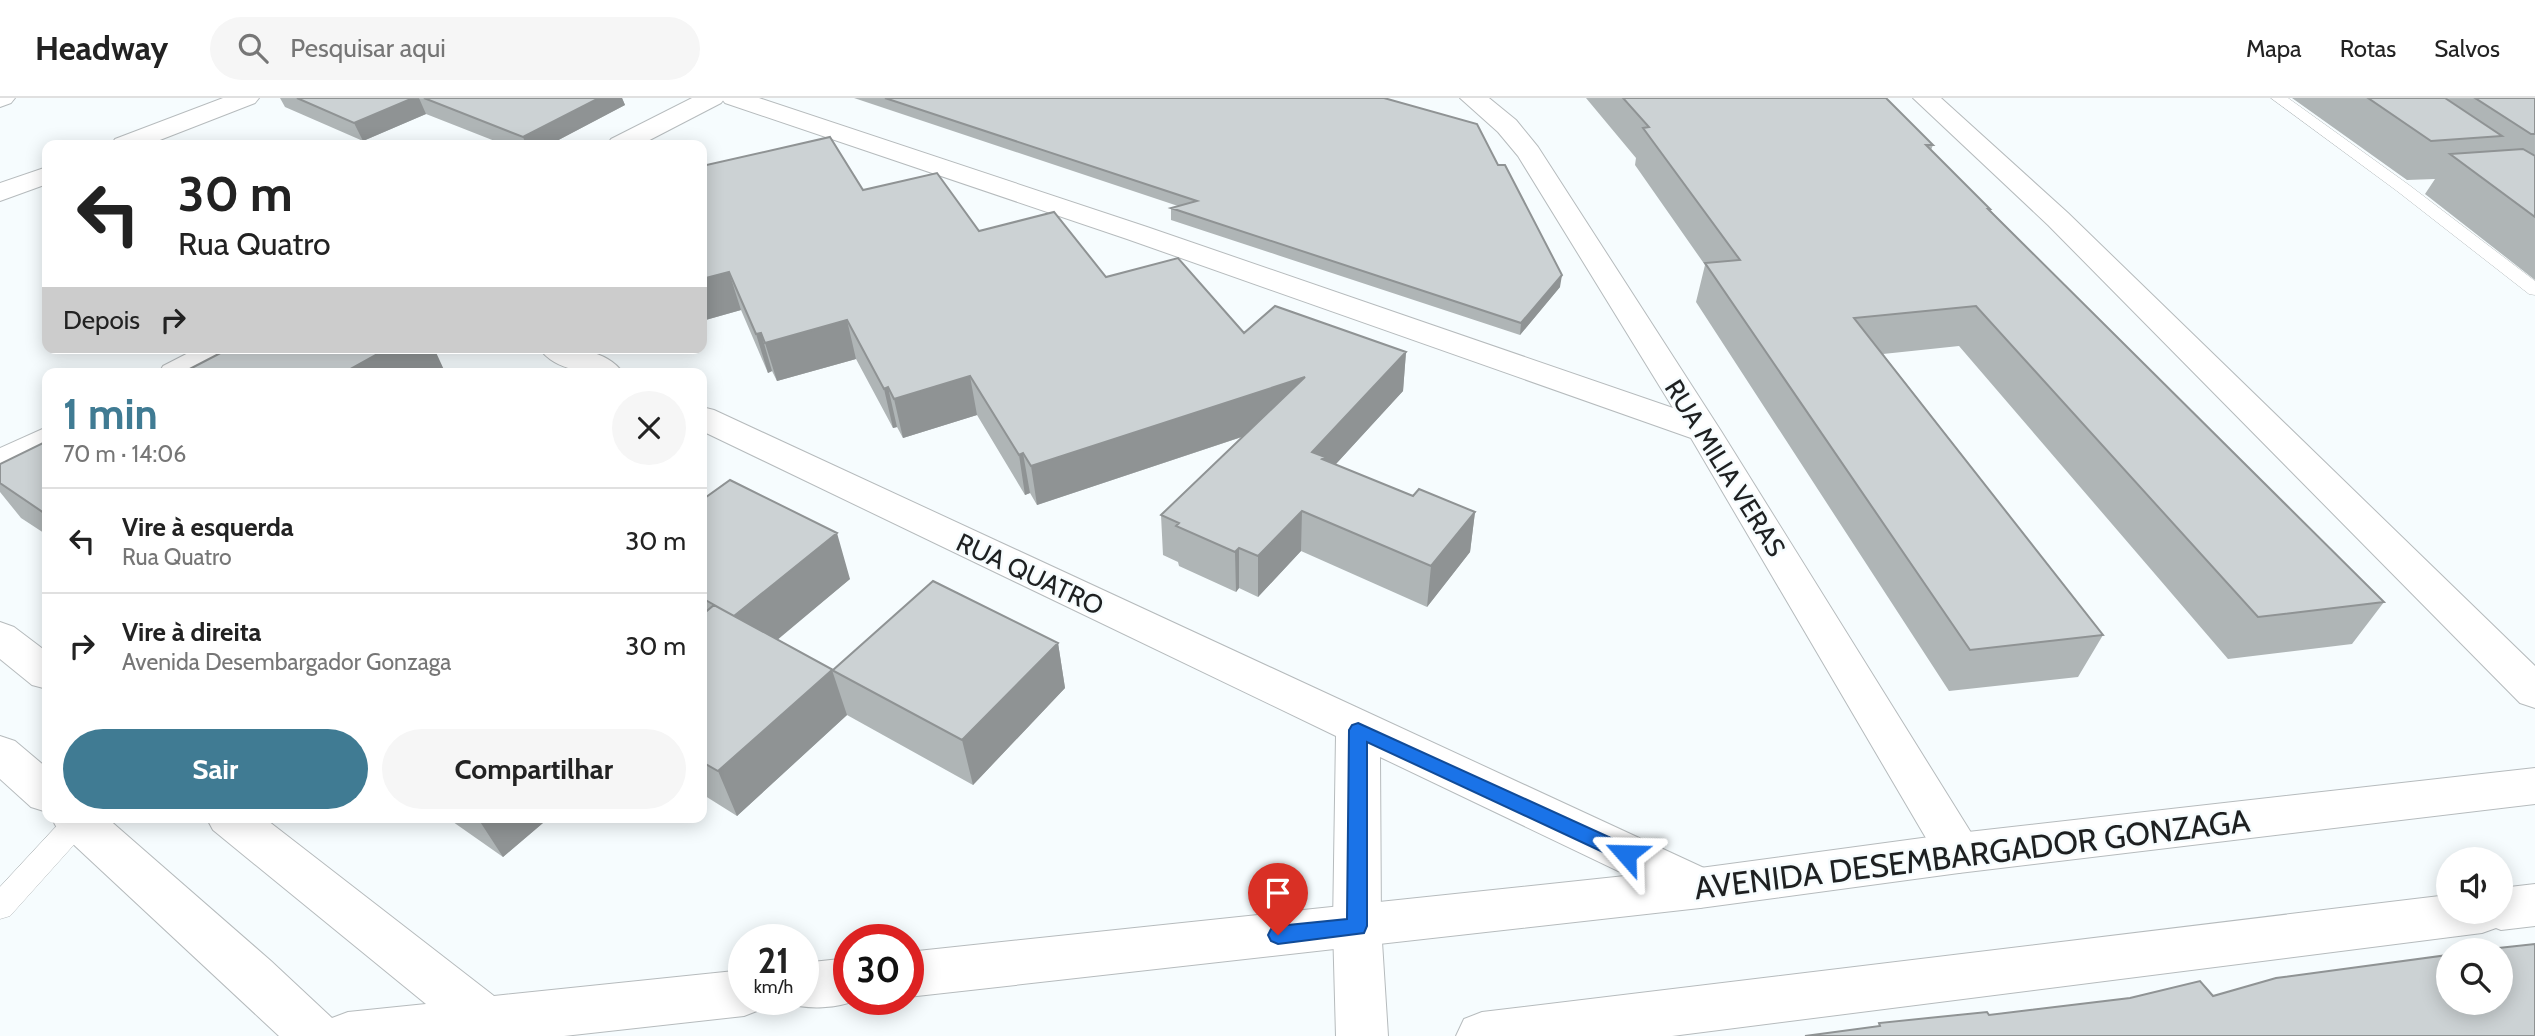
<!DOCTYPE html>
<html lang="pt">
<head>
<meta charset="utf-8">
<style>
  body { margin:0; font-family:Cabin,sans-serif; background:#f6f6f6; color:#222; height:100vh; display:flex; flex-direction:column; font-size:26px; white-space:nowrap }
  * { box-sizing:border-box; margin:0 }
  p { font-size:23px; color:#767676 }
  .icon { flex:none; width:38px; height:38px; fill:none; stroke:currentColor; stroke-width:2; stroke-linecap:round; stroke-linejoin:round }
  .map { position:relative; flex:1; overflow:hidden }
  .sheet { position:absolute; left:42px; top:270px; width:665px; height:455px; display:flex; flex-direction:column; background:#fff; border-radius:14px; box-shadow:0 4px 18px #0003 }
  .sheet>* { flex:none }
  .hud { position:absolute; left:42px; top:42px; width:665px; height:214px; border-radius:14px; box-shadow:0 4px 18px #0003; background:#fff; color:#222; overflow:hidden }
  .tools { position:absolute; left:2436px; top:749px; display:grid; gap:14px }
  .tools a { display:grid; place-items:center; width:77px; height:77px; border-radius:50%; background:#fff; box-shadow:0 4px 18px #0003; font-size:35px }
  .speed { position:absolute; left:728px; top:826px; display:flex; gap:14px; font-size:35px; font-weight:700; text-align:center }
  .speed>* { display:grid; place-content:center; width:91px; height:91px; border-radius:50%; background:#fff; box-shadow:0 4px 18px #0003; line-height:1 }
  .speed small { font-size:18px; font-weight:400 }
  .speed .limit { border:10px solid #d22; background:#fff; color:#111 }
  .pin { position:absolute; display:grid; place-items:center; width:60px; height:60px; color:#fff; margin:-72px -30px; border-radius:50% 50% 50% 0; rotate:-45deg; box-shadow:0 0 7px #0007 }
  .pin .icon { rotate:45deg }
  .me { position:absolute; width:77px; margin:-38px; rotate:295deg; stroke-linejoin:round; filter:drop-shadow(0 0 5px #0008) }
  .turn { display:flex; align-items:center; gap:24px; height:147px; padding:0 21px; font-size:32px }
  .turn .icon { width:91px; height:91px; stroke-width:2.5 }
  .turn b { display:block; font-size:49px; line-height:60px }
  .then { display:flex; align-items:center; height:66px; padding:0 21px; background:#0003; gap:14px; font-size:26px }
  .round { display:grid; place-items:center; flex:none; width:74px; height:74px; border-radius:37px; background:#f6f6f6 }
  .headline { display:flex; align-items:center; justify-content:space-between; height:119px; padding:0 21px }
  h1 { font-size:42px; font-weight:700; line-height:52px; color:#407b93 }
  .action { display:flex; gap:14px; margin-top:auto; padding:14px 21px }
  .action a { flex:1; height:80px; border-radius:42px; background:#407b93; color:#fff; font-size:28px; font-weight:700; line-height:80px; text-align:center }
  .action a+a { background:#f6f6f6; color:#222 }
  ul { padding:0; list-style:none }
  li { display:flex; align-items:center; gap:21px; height:105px; padding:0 21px; border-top:2px solid #e0e0e0 }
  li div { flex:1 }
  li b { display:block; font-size:26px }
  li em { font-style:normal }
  header { display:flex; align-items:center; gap:42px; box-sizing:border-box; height:98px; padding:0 35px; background:#fff; border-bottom:2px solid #e0e0e0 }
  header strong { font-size:33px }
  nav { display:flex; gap:38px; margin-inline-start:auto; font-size:24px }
  .search { width:490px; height:63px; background:#f6f6f6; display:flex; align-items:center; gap:18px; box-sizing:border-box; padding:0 24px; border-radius:38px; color:#767676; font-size:26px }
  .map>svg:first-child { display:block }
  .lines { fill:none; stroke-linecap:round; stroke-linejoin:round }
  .lane-casing { stroke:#b6bbbd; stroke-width:1 }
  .street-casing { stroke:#b6bbbd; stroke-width:2 }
  .secondary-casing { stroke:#b6bbbd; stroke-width:2 }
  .primary-casing { stroke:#b6bbbd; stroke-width:2 }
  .lane { fill:#fff; fill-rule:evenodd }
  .street { fill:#fff; fill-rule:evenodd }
  .secondary { fill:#fff; fill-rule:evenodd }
  .primary { fill:#fff; fill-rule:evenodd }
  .wall { fill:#afb5b6 }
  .shaded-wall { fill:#8f9394 }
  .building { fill:#ccd2d4; stroke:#8f9394; stroke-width:2 }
  .route { fill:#1a73e8; stroke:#114b97; stroke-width:2 }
  .labels { text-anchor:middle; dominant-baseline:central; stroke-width:5; stroke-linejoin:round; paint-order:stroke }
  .street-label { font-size:26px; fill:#1e2021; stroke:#f6fcfe }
  .near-street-label { font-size:32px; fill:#1e2021; stroke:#f6fcfe }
</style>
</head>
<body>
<header>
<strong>Headway</strong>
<div class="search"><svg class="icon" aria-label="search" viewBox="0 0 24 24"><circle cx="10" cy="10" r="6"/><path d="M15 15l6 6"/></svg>Pesquisar aqui</div>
<nav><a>Mapa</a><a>Rotas</a><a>Salvos</a></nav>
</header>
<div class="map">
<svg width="2535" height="938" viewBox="0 0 2535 938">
  <rect width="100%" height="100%" fill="#f6fcfe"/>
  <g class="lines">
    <g class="lane-casing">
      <path id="lane" d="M 2271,0 L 2288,0 L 2409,87 L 2535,183 L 2535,197 L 2529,196 L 2397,93 Z
        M 65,719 L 90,719 L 91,723 L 88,731 L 10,818 L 0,821 L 0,789 Z"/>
    </g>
    <g class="street-casing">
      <path id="street" d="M 0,0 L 15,0 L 11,5 L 0,9 Z
        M 223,0 L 259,0 L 255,5 L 147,47 L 111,47 L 115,41 Z
        M 721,0 L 759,0 L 1147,129 L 1673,310 L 1518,58 L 1498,34 L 1460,0 L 1489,0 L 1516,22 L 1538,49 L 1721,333 L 1975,741 L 1982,755 L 1975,769 L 1959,775 L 1943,769 L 1691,340 L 1127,141 L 725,5 Z
        M 1913,0 L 1941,0 L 2068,115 L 2535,568 L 2535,610 L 2520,605 L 2048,127 Z
        M 47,69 L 47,86 L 0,103 L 0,85 Z
        M 539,250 C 567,250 605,249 623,275 C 595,275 557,276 539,250 Z
        M 702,309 L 714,312 L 1717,776 L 1724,790 L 1717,804 L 1700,810 L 1683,804 L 1380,659 L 1381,828 L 1388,938 L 1336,938 L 1333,828 L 1336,638 L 702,333 Z"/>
    </g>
    <g class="secondary-casing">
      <path id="secondary" d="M 692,0 L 725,0 L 721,5 L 640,47 L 607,47 L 611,41 Z
        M 198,250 L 239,250 C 221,276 186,275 159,275 L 163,268 Z
        M 47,329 L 47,354 L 13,372 L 0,375 L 0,350 Z"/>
    </g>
    <g class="primary-casing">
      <path id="primary" d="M 0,524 L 14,529 L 47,554 L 47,591 L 32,587 L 0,561 Z
        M 0,638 L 15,643 L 47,670 L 47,714 L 31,709 L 0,681 Z
        M 2535,670 L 2535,706 L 1959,775 L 1700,810 L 908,899 L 908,854 L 1700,770 L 1959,735 Z
        M 51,719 L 106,719 L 271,863 L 332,920 L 348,914 L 426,906 L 213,732 L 206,719 L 263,719 L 494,898 L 744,872 L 744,901 L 766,901 L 762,911 L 744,918 L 564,938 L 279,938 L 58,732 Z
        M 2535,786 L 2535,828 L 2501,832 L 2496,830 L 2482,835 L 1672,938 L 1456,938 L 1464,921 L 1482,914 L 2448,797 L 2448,814 L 2501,814 L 2501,790 Z
        M 849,860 L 849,901 L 861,901 C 837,910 809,913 785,904 L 784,901 L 803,901 L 803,865 Z"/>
    </g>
    <use href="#lane" class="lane"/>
    <use href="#street" class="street"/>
    <use href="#secondary" class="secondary"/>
    <use href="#primary" class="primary"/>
  </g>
  <path class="wall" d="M 280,0 L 622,0 L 625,7 L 549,47 L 505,47 L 426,16 L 363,43 L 285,9 Z
    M 854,0 L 1384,0 L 1560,189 L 1520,237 L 1171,122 L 1171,110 L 1178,108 Z
    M 1586,0 L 1886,0 L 1933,47 L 1931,52 L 1990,111 L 1990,112 L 2384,504 L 2352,546 L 2228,561 L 1959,248 L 1883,256 L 2103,537 L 2078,579 L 1949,593 L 1696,204 L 1705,167 L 1635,67 L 1636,60 Z
    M 2292,0 L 2535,0 L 2535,182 L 2425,96 L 2435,81 L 2407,82 Z
    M 702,68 L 863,92 L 1106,179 L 1244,235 L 1406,254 L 1403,293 L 1335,367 L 1413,398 L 1475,414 L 1470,454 L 1427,509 L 1301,453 L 1258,499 L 1239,490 L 1236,494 L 1179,468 L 1178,464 L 1163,457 L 1161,417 L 1242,339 L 1037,407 L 1030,395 L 1025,397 L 977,317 L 903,340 L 897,329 L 893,330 L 856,261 L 777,283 L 772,273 L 768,275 L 741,212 L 702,223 Z
    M 47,343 L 47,437 L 21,420 L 0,394 L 0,366 Z
    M 702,402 L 850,481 L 777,541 L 833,572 L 1058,545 L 1065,590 L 973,687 L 847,617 L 737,718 L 702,696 Z
    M 446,719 L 550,719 L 503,759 Z"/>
  <path class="shaded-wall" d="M 413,0 L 419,0 L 426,16 L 363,43 L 354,25 Z
    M 599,0 L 622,0 L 625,7 L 549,47 L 526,47 L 523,39 Z
    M 729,174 L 741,212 L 702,223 L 702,181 Z
    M 1562,177 L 1560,189 L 1520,237 L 1521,225 Z
    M 847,222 L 856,261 L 777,283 L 765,245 Z
    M 761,235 L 772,273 L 768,275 L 756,236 Z
    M 388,250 L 434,250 L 445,274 L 343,275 Z
    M 1406,254 L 1403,293 L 1324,379 L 1312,354 Z
    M 970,278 L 977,317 L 903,340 L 894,301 Z
    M 1305,279 L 1304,318 L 1037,407 L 1031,368 Z
    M 888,289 L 897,329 L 893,330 L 884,291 Z
    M 1023,355 L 1030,395 L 1025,397 L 1019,357 Z
    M 1302,413 L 1301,453 L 1258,499 L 1258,458 Z
    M 1475,414 L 1470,454 L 1427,509 L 1431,468 Z
    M 837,435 L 850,481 L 752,563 L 734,518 Z
    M 1239,450 L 1239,490 L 1236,494 L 1235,454 Z
    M 1058,545 L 1065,590 L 973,687 L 962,642 Z
    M 832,572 L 847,617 L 737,718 L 718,673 Z
    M 477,719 L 550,719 L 503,759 Z"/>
  <path class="building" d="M 297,0 L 413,0 L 354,25 Z
    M 424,0 L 599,0 L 523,39 Z
    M 885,0 L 1384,0 L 1477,26 L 1498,67 L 1505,67 L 1562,177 L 1521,225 L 1171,110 L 1197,103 Z
    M 1623,0 L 1886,0 L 1933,47 L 1926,47 L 1990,111 L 1988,111 L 2384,504 L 2258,519 L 1976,208 L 1854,220 L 2103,537 L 1970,552 L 1705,165 L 1740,162 L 1643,30 L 1649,29 Z
    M 2368,0 L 2445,0 L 2502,38 L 2431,43 Z
    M 2475,0 L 2535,0 L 2535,36 L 2531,36 Z
    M 830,39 L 863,92 L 937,75 L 979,133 L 1054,114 L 1106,179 L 1178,160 L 1244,235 L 1275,208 L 1406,254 L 1312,354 L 1325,359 L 1322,361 L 1413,398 L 1419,391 L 1475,414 L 1431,468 L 1302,413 L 1258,458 L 1239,450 L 1235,454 L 1176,428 L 1179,425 L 1161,417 L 1305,279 L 1031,368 L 1023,355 L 1019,357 L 970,278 L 894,301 L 888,289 L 884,291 L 847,222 L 765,245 L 761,235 L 756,236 L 729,174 L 702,181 L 702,68 Z
    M 2523,51 L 2535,58 L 2535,119 L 2450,56 Z
    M 230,250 L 388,250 L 343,275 L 182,275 Z
    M 47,343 L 47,417 L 0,385 L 0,366 Z
    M 730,382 L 837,435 L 734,518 L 702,500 L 702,402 Z
    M 933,483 L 1058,545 L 962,642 L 832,572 L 718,673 L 702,664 L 702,517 L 714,507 L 833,572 Z
    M 2535,846 L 2535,938 L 1805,938 L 1880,928 L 1879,925 L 1987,914 L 1989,917 L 2130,900 L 2200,883 L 2213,898 L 2276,880 L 2448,857 L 2448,905 L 2501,905 L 2501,852 L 2480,852 Z"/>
  <path class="route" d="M 1358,625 L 1633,750 L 1636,756 L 1633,762 L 1626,764 L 1620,762 L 1367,644 L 1367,828 L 1364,835 L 1278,846 L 1271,843 L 1268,837 L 1271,831 L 1278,828 L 1347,821 L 1349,632 L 1352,627 Z"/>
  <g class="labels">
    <g class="street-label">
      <text transform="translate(1725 370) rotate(58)">RUA MILIA VERAS</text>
      <text transform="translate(1030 476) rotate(25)">RUA QUATRO</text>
    </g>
    <g class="near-street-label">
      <text transform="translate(1972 756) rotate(-7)">AVENIDA DESEMBARGADOR GONZAGA</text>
    </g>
  </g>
</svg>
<div class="tools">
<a><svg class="icon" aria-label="sound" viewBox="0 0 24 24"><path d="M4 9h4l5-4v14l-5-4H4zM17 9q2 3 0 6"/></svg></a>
<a><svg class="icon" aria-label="search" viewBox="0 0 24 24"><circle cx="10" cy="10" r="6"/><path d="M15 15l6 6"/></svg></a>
</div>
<div class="speed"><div>21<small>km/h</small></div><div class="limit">30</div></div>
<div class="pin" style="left:1278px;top:837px;background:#d93025"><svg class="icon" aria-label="arrive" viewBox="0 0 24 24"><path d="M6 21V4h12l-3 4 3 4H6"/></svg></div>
<svg class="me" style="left:1626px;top:756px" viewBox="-20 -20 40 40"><path d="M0-17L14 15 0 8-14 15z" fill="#1a73e8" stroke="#fff" stroke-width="4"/></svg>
<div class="hud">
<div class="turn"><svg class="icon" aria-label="left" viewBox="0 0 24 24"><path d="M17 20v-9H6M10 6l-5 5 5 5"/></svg><div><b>30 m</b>Rua Quatro</div></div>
<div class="then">Depois<svg class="icon" aria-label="right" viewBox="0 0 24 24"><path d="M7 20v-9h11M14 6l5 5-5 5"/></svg></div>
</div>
<section class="sheet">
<div class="headline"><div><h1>1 min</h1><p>70 m · 14:06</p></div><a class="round"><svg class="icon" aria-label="close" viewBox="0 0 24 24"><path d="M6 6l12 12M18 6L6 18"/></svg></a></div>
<ul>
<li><svg class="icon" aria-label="left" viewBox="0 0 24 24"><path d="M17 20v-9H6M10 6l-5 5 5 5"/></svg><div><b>Vire à esquerda</b><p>Rua Quatro</p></div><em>30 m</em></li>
<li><svg class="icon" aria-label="right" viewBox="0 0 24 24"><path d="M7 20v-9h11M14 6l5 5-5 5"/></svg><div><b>Vire à direita</b><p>Avenida Desembargador Gonzaga</p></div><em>30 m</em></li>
</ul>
<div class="action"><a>Sair</a><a>Compartilhar</a></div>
</section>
</div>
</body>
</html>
